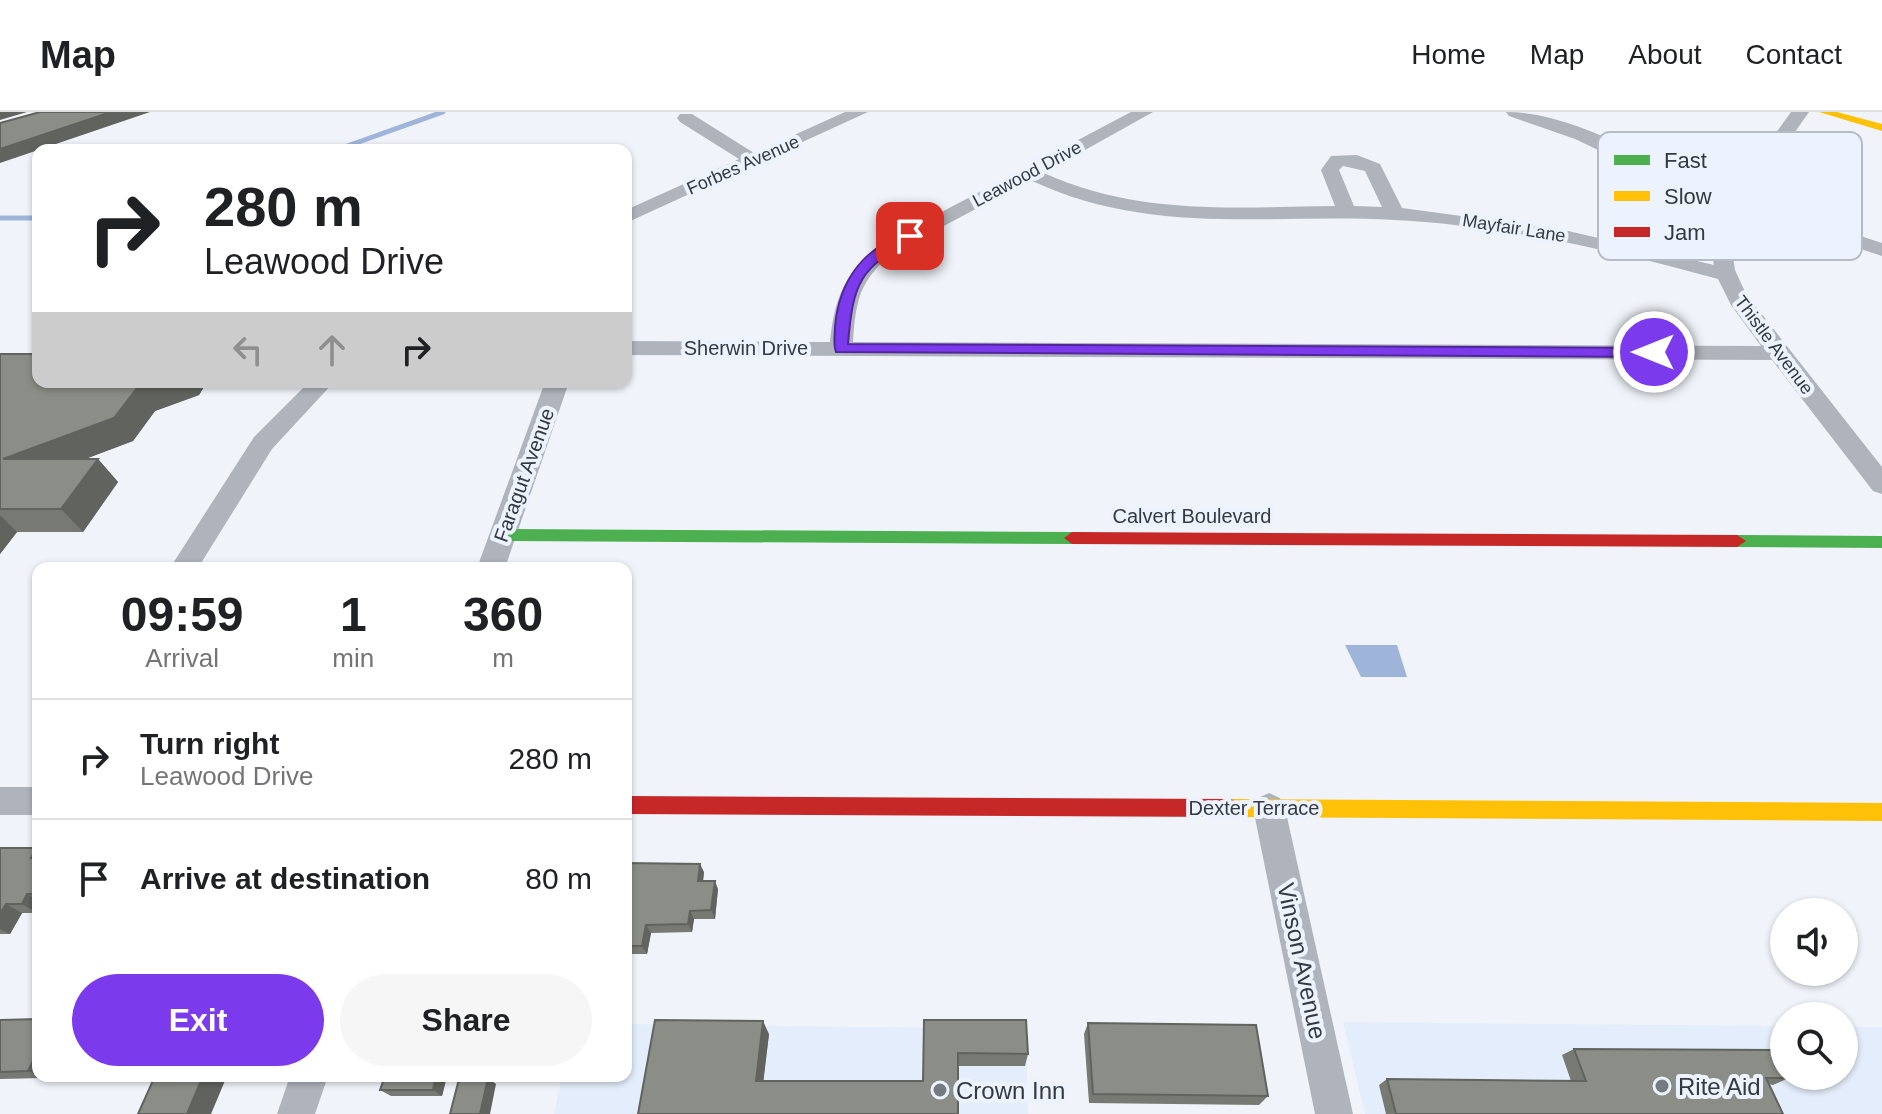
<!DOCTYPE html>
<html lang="en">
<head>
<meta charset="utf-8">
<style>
  body { margin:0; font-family:Helvetica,sans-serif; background:#f6f6f6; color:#202124; height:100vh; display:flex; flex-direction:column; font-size:30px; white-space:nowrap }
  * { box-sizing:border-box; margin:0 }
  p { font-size:26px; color:#757577 }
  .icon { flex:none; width:44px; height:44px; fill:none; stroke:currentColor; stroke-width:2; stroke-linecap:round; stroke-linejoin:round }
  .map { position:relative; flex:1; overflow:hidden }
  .sheet { position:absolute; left:32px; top:450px; width:600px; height:520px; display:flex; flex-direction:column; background:#fff; border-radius:16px; box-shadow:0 2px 6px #0004 }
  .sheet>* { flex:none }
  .hud { position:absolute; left:32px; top:32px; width:600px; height:244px; border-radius:16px; box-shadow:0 2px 6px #0004; background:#fff; color:#202124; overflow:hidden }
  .buttons { position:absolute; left:1770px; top:786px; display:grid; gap:16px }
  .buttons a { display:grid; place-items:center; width:88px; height:88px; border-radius:50%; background:#fff; box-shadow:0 2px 6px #0004; font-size:40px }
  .pin { position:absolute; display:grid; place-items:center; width:68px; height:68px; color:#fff; margin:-34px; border-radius:16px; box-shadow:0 4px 12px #0006 }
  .me { position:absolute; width:88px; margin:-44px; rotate:270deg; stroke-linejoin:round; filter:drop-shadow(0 0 6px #0008) }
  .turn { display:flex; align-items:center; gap:28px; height:168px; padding:0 40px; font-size:36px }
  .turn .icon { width:104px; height:104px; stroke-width:2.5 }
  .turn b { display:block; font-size:56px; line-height:68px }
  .lanes { display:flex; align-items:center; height:76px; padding:0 40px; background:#0003; justify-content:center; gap:40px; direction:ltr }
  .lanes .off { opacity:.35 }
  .eta { display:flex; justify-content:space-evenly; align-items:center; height:136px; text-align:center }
  .eta b { font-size:48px; font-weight:700; line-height:56px }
  .action { display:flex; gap:16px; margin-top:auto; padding:16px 40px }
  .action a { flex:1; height:92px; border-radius:48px; background:#7c3aed; color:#fff; font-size:32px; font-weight:700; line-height:92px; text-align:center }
  .action a+a { background:#f6f6f6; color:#202124 }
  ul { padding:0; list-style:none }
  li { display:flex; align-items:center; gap:24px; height:120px; padding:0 40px; border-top:2px solid #e0e0e0 }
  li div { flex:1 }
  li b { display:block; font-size:30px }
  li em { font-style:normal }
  header { display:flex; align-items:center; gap:48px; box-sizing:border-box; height:112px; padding:0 40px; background:#fff; border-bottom:2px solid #e0e0e0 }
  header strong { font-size:38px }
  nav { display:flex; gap:44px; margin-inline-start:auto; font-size:28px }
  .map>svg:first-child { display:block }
  .built { fill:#e4edfb }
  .water { fill:#9eb4d9 }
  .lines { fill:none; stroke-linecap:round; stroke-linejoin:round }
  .stream { stroke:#9eb4d9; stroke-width:5 }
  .street { fill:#afb3bb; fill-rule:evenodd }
  .fast { fill:#4caf50; fill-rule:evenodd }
  .slow { fill:#ffc107; fill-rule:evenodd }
  .jam { fill:#c62828; fill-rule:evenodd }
  .wall { fill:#777a73 }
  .shaded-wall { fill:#61635e }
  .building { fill:#8a8e86; stroke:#61635e; stroke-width:2 }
  .route { fill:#7c3aed; stroke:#51269a; stroke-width:2 }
  .poi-dot { fill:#767a81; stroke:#ecf3fe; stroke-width:3 }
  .labels { text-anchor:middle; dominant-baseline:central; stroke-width:8; stroke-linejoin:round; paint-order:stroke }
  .far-street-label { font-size:18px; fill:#353940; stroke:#ecf3fe }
  .street-label { font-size:20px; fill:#353940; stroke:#ecf3fe }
  .near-street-label { font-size:24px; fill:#353940; stroke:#ecf3fe }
  .near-poi-label { font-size:24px; fill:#353940; stroke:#ecf3fe; text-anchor:start }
  .key { fill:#ecf3fe; stroke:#b5bbc5; stroke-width:2 }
  .key-label { font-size:22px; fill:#353940 }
</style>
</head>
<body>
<header>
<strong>Map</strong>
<nav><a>Home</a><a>Map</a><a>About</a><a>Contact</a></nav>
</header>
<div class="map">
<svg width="1882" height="1002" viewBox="0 0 1882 1002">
  <rect width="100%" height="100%" fill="#f0f4fa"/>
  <path class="built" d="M 1343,910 L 1784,914 L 1784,964 L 1844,964 L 1844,915 L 1882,915 L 1882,1002 L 1365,1002 Z
    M 626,912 L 1026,917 L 1028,1002 L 554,1002 L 562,964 L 626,964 Z"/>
  <path class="water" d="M 1345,533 L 1397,533 L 1407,565 L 1361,565 Z"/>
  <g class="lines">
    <path class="stream" d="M 336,38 L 443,0
      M 0,106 L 38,106"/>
    <path class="street" d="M 845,0 L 868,0 L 626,111 L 626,98 L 739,47 L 680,10 L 677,6 L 680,2 L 692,2 L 754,41 Z
      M 1131,0 L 1153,0 L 1044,61 C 1139,104 1233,95 1335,94 L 1321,58 L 1331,44 L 1357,43 L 1380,52 L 1402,96 L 1564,118 L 1714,153 C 1709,131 1711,111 1725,92 L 1687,80 L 1575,27 L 1509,4 L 1506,0 C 1582,0 1660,59 1732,82 L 1791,0 L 1809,0 L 1748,87 L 1882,131 L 1882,144 L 1741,98 L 1735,106 L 1731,133 L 1735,158 L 1746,182 L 1882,355 L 1882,382 L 1873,379 L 1772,248 L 626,243 L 626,229 L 830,230 C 834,187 845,160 879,133 ZM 1343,54 L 1365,59 L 1382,95 L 1354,94 L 1339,58 ZM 1030,68 C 1151,125 1267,101 1395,108 C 1505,114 1613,138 1718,167 L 1731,193 L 1761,234 L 853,230 C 856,188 859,169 893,141 Z
      M 309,270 L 334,270 L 272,337 L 198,456 L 170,456 L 254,325 Z
      M 545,270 L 569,270 L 505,456 L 477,456 Z
      M 0,675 L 38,675 L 38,703 L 0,703 Z
      M 1269,681 L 1280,686 L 1285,696 L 1353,1002 L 1315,1002 L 1253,696 L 1258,686 Z
      M 290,964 L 328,964 L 315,1002 L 277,1002 Z"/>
    <path class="fast" d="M 502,417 L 1072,420 L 1080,426 L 1072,432 L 502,429 L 494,423 Z
      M 1737,423 L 1882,424 L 1882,436 L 1737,435 L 1728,429 Z"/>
    <path class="slow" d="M 1819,0 L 1837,0 L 1882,12 L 1882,19 Z
      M 1230,687 L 1882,691 L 1882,709 L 1230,705 L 1223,703 L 1220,696 L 1223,689 Z"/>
    <path class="jam" d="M 1072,420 L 1737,423 L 1746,429 L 1737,435 L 1072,432 L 1064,426 Z
      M 626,684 L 1230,687 L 1237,689 L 1240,696 L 1237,703 L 1230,705 L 626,702 Z"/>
  </g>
  <path class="wall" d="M 0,242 L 38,270 L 207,270 L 199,283 L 155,299 L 133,329 L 84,347 L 98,347 L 118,370 L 83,420 L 17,420 L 0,442 Z
    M 0,736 L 38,737 L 38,799 L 37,801 L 22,801 L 10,822 L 0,822 Z
    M 626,751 L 704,760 L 703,769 L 718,777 L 715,807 L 694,807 L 692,820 L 651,821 L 647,842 L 626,842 Z
    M 38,907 L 38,964 L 46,964 L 45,966 L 0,967 L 0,908 Z
    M 924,908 L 1028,942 L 1025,954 L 958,954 L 958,1002 L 638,1002 L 769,922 L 763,969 L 923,969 Z
    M 1088,911 L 1268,984 L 1259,993 L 1089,991 L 1084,922 Z
    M 1574,937 L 1789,966 L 1773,973 L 1769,972 L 1783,1002 L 1386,1002 L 1379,973 L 1387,967 L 1571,969 L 1562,943 Z
    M 447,964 L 442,984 L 391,984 L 380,978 Z"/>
  <path class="shaded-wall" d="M 0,0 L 27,0 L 0,8 Z
    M 111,0 L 150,0 L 0,51 L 0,37 Z
    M 153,270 L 207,270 L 199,283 L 155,299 L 133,329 L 25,370 L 3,347 L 137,276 Z
    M 98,347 L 118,370 L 83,420 L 61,397 Z
    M 0,403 L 17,420 L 0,442 Z
    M 37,736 L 38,737 L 38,750 L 31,746 Z
    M 700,752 L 704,760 L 702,777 L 698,769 Z
    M 715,769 L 718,777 L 715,807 L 711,798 Z
    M 27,782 L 38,789 L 37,801 L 22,792 Z
    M 6,792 L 22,801 L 10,822 L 0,817 L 0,802 Z
    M 690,799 L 694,807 L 692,820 L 688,812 Z
    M 646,813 L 651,821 L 647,842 L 642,834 Z
    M 763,909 L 769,922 L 762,981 L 756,969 Z
    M 38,939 L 38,963 L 28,959 Z
    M 203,964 L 227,964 L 211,1002 L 187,1002 Z
    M 436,964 L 447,964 L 442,984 L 433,978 Z
    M 488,966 L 496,972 L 490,1002 L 480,1002 Z"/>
  <path class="building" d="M 40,0 L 111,0 L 0,37 L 0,11 Z
    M 0,242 L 38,242 L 38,270 L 153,270 L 137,276 L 114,306 L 3,347 L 98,347 L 61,397 L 0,397 Z
    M 0,736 L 37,736 L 31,746 L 38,746 L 38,782 L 27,782 L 22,792 L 6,792 L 0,802 Z
    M 626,751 L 700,752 L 698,769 L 715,769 L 711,798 L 690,799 L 688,812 L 646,813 L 642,834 L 626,834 Z
    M 38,907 L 38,939 L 28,959 L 0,960 L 0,908 Z
    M 655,908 L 763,909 L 756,969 L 923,969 L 924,908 L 1026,908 L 1028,942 L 958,941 L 958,1002 L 638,1002 Z
    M 1088,911 L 1256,913 L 1268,984 L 1093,982 Z
    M 1574,937 L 1776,938 L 1784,956 L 1784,964 L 1788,964 L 1789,966 L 1766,966 L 1783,1002 L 1396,1002 L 1387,967 L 1586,969 Z
    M 155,964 L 203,964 L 187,1002 L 138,1002 Z
    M 385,964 L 436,964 L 433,978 L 380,978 Z
    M 488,966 L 480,1002 L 450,1002 L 459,967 Z"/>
  <path class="route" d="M 910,120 L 916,124 L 914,127 C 859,156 853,171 848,232 L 1654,236 L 1661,240 L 1654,245 L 836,240 C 833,232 835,224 835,215 C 839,168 864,135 910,120 Z"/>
  <g class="poi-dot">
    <circle cx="1662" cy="974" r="8"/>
    <circle cx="940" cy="978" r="8"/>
  </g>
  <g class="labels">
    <g class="far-street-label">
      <text transform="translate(743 53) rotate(-24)">Forbes Avenue</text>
      <text transform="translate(1027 62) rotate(-28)">Leawood Drive</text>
      <text transform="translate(1514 116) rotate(9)">Mayfair Lane</text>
      <text transform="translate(1774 233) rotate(53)">Thistle Avenue</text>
    </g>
    <g class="street-label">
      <text x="746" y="236">Sherwin Drive</text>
      <text transform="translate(524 363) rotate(-70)">Faragut Avenue</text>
      <text x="1192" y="404">Calvert Boulevard</text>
      <text x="1254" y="696">Dexter Terrace</text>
    </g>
    <g class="near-street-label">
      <text transform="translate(1302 849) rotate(78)">Vinson Avenue</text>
    </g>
    <g class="near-poi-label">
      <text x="1678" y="974">Rite Aid</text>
      <text x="956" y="978">Crown Inn</text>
    </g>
  </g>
  <rect x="1598" y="20" width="264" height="128" rx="12" class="key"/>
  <rect x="1614" y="43" width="36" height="10" fill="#4caf50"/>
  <rect x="1614" y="79" width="36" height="10" fill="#ffc107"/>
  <rect x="1614" y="115" width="36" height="10" fill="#c62828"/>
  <g class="key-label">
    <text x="1664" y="56">Fast</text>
    <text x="1664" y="92">Slow</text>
    <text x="1664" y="128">Jam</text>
  </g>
</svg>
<div class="buttons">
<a><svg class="icon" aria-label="sound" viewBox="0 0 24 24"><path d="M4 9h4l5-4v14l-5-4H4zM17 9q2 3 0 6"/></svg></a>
<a><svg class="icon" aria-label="search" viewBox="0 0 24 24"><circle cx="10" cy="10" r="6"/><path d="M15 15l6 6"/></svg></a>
</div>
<div class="pin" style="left:910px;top:124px;background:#d93025"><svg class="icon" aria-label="arrive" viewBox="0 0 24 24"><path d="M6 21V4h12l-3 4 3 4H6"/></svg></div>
<svg class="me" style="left:1654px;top:240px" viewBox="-20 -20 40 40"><circle r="17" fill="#7c3aed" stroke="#fff" stroke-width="3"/><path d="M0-11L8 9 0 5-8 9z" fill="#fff"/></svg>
<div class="hud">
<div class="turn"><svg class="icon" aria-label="right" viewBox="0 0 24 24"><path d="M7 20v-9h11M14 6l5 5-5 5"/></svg><div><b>280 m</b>Leawood Drive</div></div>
<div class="lanes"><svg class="icon off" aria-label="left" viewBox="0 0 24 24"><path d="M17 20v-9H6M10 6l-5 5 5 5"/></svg><svg class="icon off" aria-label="ahead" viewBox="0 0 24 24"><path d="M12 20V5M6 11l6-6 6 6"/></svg><svg class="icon" aria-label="right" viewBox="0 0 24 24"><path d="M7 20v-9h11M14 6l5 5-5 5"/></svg></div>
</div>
<section class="sheet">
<div class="eta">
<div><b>09:59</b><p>Arrival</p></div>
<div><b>1</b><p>min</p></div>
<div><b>360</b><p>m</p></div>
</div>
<ul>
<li><svg class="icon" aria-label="right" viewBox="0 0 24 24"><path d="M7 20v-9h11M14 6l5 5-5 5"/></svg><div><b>Turn right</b><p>Leawood Drive</p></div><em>280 m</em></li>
<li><svg class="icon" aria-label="arrive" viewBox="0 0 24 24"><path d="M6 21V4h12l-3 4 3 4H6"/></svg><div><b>Arrive at destination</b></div><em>80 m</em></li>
</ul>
<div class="action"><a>Exit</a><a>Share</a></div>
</section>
</div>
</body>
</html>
